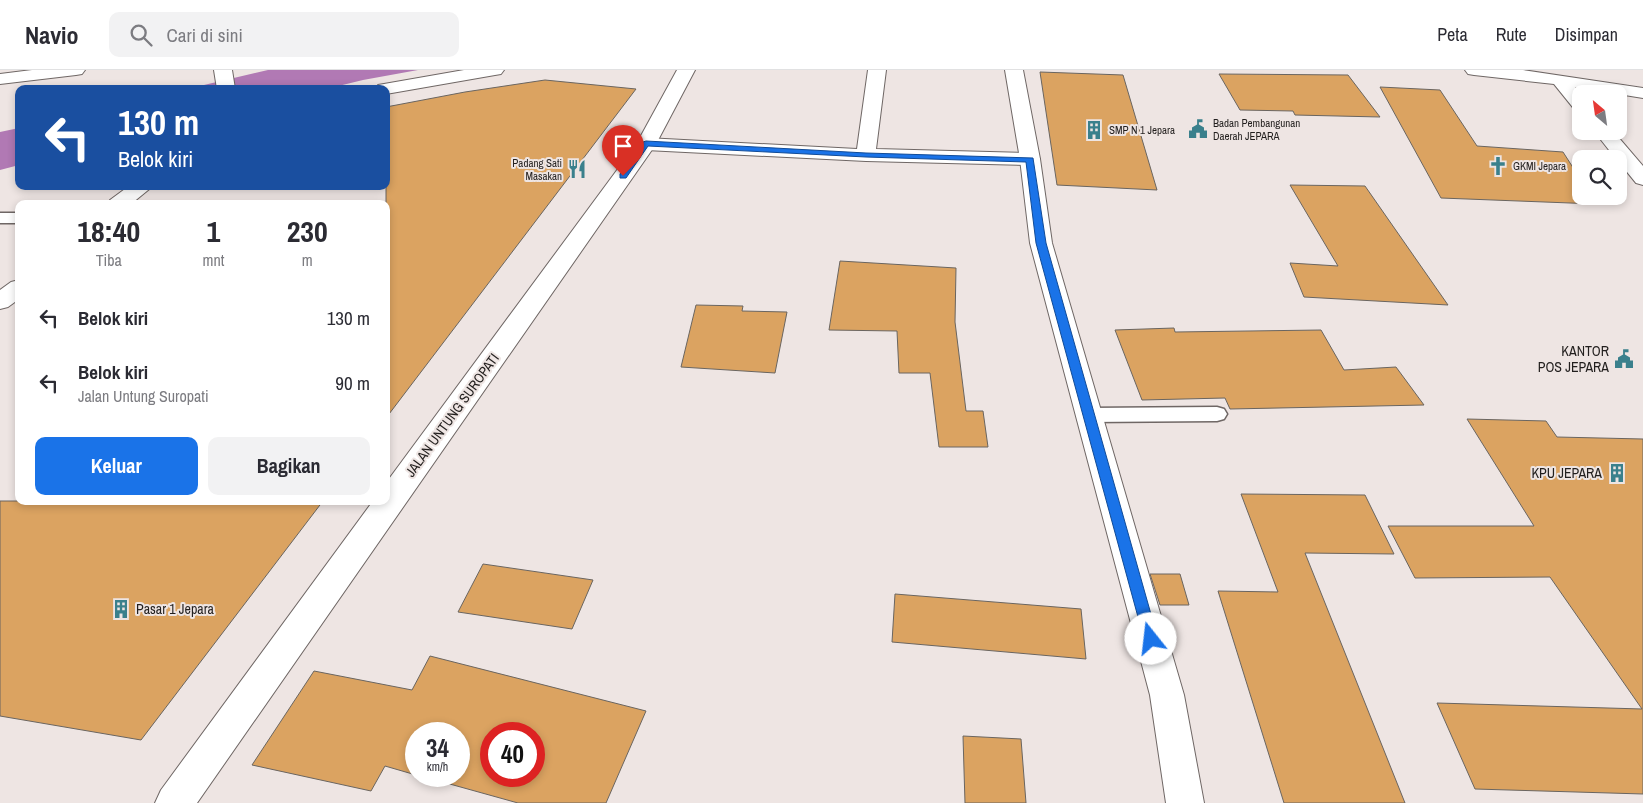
<!DOCTYPE html>
<html lang="id">
<head>
<meta charset="utf-8">
<style>
  body { margin:0; font-family:"Archivo Narrow",sans-serif; background:#f2f2f3; color:#2b2b33; height:100vh; display:flex; flex-direction:column; font-size:19px; white-space:nowrap }
  * { box-sizing:border-box; margin:0 }
  p { font-size:16px; color:#7c7c81 }
  .icon { flex:none; width:28px; height:28px; fill:none; stroke:currentColor; stroke-width:2; stroke-linecap:round; stroke-linejoin:round }
  .map { position:relative; flex:1; overflow:hidden }
  .panel { position:absolute; left:15px; top:130px; width:375px; height:305px; display:flex; flex-direction:column; background:#fff; border-radius:10px; box-shadow:0 2px 8px #0003 }
  .panel>* { flex:none }
  .hud { position:absolute; left:15px; top:15px; width:375px; height:105px; border-radius:10px; box-shadow:0 2px 8px #0003; background:#1a4fa0; color:#fff; overflow:hidden }
  .needle { width:32px; rotate:331deg }
  .controls { position:absolute; left:1572px; top:15px; display:grid; gap:10px }
  .controls a { display:grid; place-items:center; width:55px; height:55px; border-radius:10px; background:#fff; box-shadow:0 2px 8px #0003; font-size:25px }
  .speed { position:absolute; left:405px; top:652px; display:flex; gap:10px; font-size:25px; font-weight:700; text-align:center }
  .speed>* { display:grid; place-content:center; width:65px; height:65px; border-radius:50%; background:#fff; box-shadow:0 2px 8px #0003; line-height:1 }
  .speed small { font-size:12px; font-weight:400 }
  .speed .limit { border:8px solid #d22; background:#fff; color:#111 }
  .pin { position:absolute; display:grid; place-items:center; width:42px; height:42px; color:#fff; margin:-51px -21px; border-radius:50% 50% 50% 0; rotate:-45deg; box-shadow:0 0 5px #0007 }
  .pin .icon { rotate:45deg }
  .me { position:absolute; width:55px; margin:-28px; rotate:344deg; stroke-linejoin:round; filter:drop-shadow(0 0 4px #0008) }
  .turn { display:flex; align-items:center; gap:18px; height:105px; padding:0 20px; font-size:22px }
  .turn .icon { width:65px; height:65px; stroke-width:2.5 }
  .turn b { display:block; font-size:35px; line-height:42px }
  .eta { display:flex; justify-content:space-evenly; align-items:center; height:85px; text-align:center }
  .eta b { font-size:30px; font-weight:700; line-height:35px }
  .cta { display:flex; gap:10px; margin-top:auto; padding:10px 20px }
  .cta a { flex:1; height:58px; border-radius:10px; background:#1a73e8; color:#fff; font-size:20px; font-weight:700; line-height:58px; text-align:center }
  .cta a+a { background:#f2f2f3; color:#2b2b33 }
  ul { padding:0; list-style:none }
  li { display:flex; align-items:center; gap:15px; height:65px; padding:0 20px }
  li div { flex:1 }
  li b { display:block; font-size:19px }
  li em { font-style:normal }
  header { display:flex; align-items:center; gap:30px; box-sizing:border-box; height:70px; padding:0 25px; background:#fff; border-bottom:1px solid #e1e1e2 }
  header strong { font-size:24px }
  nav { display:flex; gap:28px; margin-inline-start:auto; font-size:18px }
  .search { width:350px; height:45px; background:#f2f2f3; display:flex; align-items:center; gap:12px; box-sizing:border-box; padding:0 18px; border-radius:10px; color:#7c7c81; font-size:19px }
  .map>svg:first-child { display:block }
  .water { fill:#b179b4 }
  .building { fill:#dba361; stroke:#6a6560; fill-rule:evenodd }
  .lines { fill:none; stroke-linecap:round; stroke-linejoin:round }
  .service-casing { stroke:#6f6765; stroke-width:3 }
  .minor-casing { stroke:#6f6765; stroke-width:2 }
  .tertiary-casing { stroke:#6f6765; stroke-width:2 }
  .service { fill:#fff; fill-rule:evenodd }
  .minor { fill:#fff; fill-rule:evenodd }
  .tertiary { fill:#fff; fill-rule:evenodd }
  .route { fill:#1a73e8; stroke:#114b97 }
  .labels { text-anchor:middle; dominant-baseline:central; stroke-width:4; stroke-linejoin:round; paint-order:stroke }
  .far-poi-label { font-size:11px; fill:#221f1e; stroke:#eee5e3; text-anchor:start }
  .poi-label { font-size:14px; fill:#221f1e; stroke:#eee5e3; text-anchor:end }
  .street-label { font-size:14px; fill:#221f1e; stroke:#eee5e3 }
</style>
</head>
<body>
<header>
<strong>Navio</strong>
<div class="search"><svg class="icon" aria-label="search" viewBox="0 0 24 24"><circle cx="10" cy="10" r="6"/><path d="M15 15l6 6"/></svg>Cari di sini</div>
<nav><a>Peta</a><a>Rute</a><a>Disimpan</a></nav>
</header>
<div class="map">
<svg width="1643" height="733" viewBox="0 0 1643 733">
  <rect width="100%" height="100%" fill="#eee5e3"/>
  <path class="water" d="M 268,0 L 418,0 L 363,10 L 326,19 L 187,19 Z
    M 19,58 L 19,95 L 0,100 L 0,62 Z"/>
  <path class="building" d="M 1040,2 L 1123,5 L 1157,120 L 1057,115 Z
    M 1219,4 L 1348,5 L 1380,47 L 1295,45 L 1293,41 L 1240,40 Z
    M 545,10 L 636,19 L 386,348 L 386,37 L 465,22 Z
    M 1380,17 L 1440,20 L 1477,76 L 1563,82 L 1581,110 L 1581,126 L 1592,126 L 1596,134 L 1441,128 Z
    M 1290,115 L 1365,116 L 1448,235 L 1304,227 L 1290,193 L 1338,196 Z
    M 840,191 L 956,198 L 955,252 L 966,341 L 983,341 L 988,377 L 939,377 L 930,303 L 899,303 L 897,261 L 829,260 Z
    M 696,235 L 743,236 L 742,241 L 787,242 L 775,303 L 681,297 Z
    M 1174,258 L 1175,262 L 1321,260 L 1344,300 L 1396,297 L 1424,335 L 1230,339 L 1225,328 L 1142,330 L 1115,260 Z
    M 1467,349 L 1546,351 L 1557,367 L 1643,369 L 1643,724 L 1475,719 L 1437,633 L 1642,639 L 1550,507 L 1415,508 L 1388,456 L 1534,456 Z
    M 1241,424 L 1365,425 L 1394,484 L 1305,483 L 1405,733 L 1284,733 L 1218,521 L 1278,522 Z
    M 0,431 L 323,431 L 141,670 L 0,646 Z
    M 483,494 L 593,510 L 572,559 L 458,542 Z
    M 1150,504 L 1180,504 L 1189,535 L 1160,535 Z
    M 895,524 L 1081,539 L 1086,589 L 892,572 Z
    M 430,586 L 646,641 L 606,733 L 518,733 L 421,706 L 459,706 L 459,664 L 416,664 L 416,705 L 385,696 L 371,721 L 252,695 L 314,601 L 412,620 ZM 491,664 L 534,664 L 534,706 L 491,706 Z
    M 963,666 L 1021,669 L 1026,733 L 965,733 Z"/>
  <g class="lines">
    <g class="service-casing">
      <path id="service" d="M 0,143 L 19,143 L 19,153 L 0,153 Z
        M 1217,337 L 1224,339 L 1227,344 L 1224,349 L 1217,351 L 1088,352 L 1081,350 L 1078,345 L 1081,340 L 1088,338 Z"/>
    </g>
    <g class="minor-casing">
      <path id="minor" d="M 32,0 L 85,0 L 82,4 L 76,5 L 0,14 L 0,4 Z
        M 868,0 L 886,0 L 876,79 L 1030,83 L 1037,85 L 1040,89 L 1037,93 L 1030,95 L 866,91 L 646,80 L 639,78 L 636,74 L 639,70 L 646,68 L 857,79 Z"/>
    </g>
    <g class="tertiary-casing">
      <path id="tertiary" d="M 214,0 L 232,0 L 235,19 L 217,19 Z
        M 464,0 L 504,0 L 501,4 L 495,5 L 386,24 L 386,19 L 375,19 L 378,15 L 384,14 Z
        M 677,0 L 695,0 L 656,74 L 197,733 L 155,733 L 161,720 L 373,431 L 386,431 L 386,413 L 637,73 Z
        M 1005,0 L 1023,0 L 1040,89 L 1052,173 L 1184,625 L 1204,733 L 1166,733 L 1150,625 L 1030,173 L 1020,89 Z
        M 1465,0 L 1523,0 L 1643,18 L 1643,28 L 1575,17 L 1581,25 L 1581,41 L 1575,40 L 1554,14 L 1474,5 L 1468,4 Z
        M 1594,61 L 1613,61 L 1643,96 L 1643,115 L 1636,113 L 1619,92 L 1619,89 L 1616,89 Z
        M 129,116 L 153,116 L 131,134 L 107,134 L 110,130 Z
        M 19,210 L 19,229 L 8,237 L 0,239 L 0,220 L 11,212 Z"/>
    </g>
    <use href="#service" class="service"/>
    <use href="#minor" class="minor"/>
    <use href="#tertiary" class="tertiary"/>
  </g>
  <path class="route" d="M 646,71 L 866,83 L 1033,88 L 1046,173 L 1158,569 L 1156,573 L 1151,575 L 1146,573 L 1144,569 L 1036,173 L 1026,92 L 866,87 L 648,76 L 626,108 L 620,108 L 620,104 L 643,72 Z"/>
  <defs>
    <g id="civic-bare" transform="scale(1.5)"><path d="M-.6-6.5H3V-4.5H.6V-3L4-1V1h2V6H-6V1h2V-1L-.6-3ZM-1.2 2.5V6h2.4V2.5Z" fill="#3a808c" stroke="#eee5e3" stroke-width="2.5" paint-order="stroke"/></g>
    <g id="building-bare" transform="scale(1.5)"><path d="M-4-6H4V6H1V3H-1V6H-4ZM-2.5-4.3h1.7v1.8h-1.7ZM.8-4.3h1.7v1.8H.8ZM-2.5-1h1.7V.8h-1.7ZM.8-1h1.7V.8H.8Z" fill="#3a808c" stroke="#eee5e3" stroke-width="2.5" paint-order="stroke"/></g>
    <g id="church-bare" transform="scale(1.5)"><path d="M-1.2-6h2.4v3.5h3.3v2.4h-3.3V6h-2.4V-.1h-3.3v-2.4h3.3Z" fill="#3a808c" stroke="#eee5e3" stroke-width="2.5" paint-order="stroke"/></g>
    <g id="restaurant-bare" transform="scale(1.5)"><path d="M-5-6h1v4h1v-4h1v4h1v-4h1v5L-1.5 .5V6h-2V.5L-5-1ZM5-6V6H3V1.5H1.5Q1.5-4 5-6Z" fill="#3a808c" stroke="#eee5e3" stroke-width="2.5" paint-order="stroke"/></g>
  </defs>
  <g fill-rule="evenodd">
    <use href="#civic-bare" x="1198" y="59"/>
    <use href="#building-bare" x="1094" y="60"/>
    <use href="#church-bare" x="1498" y="96"/>
    <use href="#restaurant-bare" x="577" y="99"/>
    <use href="#civic-bare" x="1624" y="289"/>
    <use href="#building-bare" x="1617" y="403"/>
    <use href="#building-bare" x="121" y="539"/>
  </g>
  <g class="labels">
    <g class="far-poi-label">
      <text x="1213" y="53">Badan Pembangunan<tspan x="1213" dy="13">Daerah JEPARA</tspan></text>
      <text x="1109" y="60">SMP N 1 Jepara</text>
      <text x="562" y="93" text-anchor="end">Padang Sati<tspan x="562" dy="13">Masakan</tspan></text>
      <text x="1513" y="96">GKMI Jepara</text>
    </g>
    <g class="poi-label">
      <text x="1609" y="281">KANTOR<tspan x="1609" dy="16">POS JEPARA</tspan></text>
      <text x="1602" y="403">KPU JEPARA</text>
      <text x="136" y="539" text-anchor="start">Pasar 1 Jepara</text>
    </g>
    <g class="street-label">
      <text transform="translate(452 345) rotate(-54)">JALAN UNTUNG SUROPATI</text>
    </g>
  </g>
</svg>
<div class="controls">
<a><svg class="needle" viewBox="-14 -14 28 28"><path d="M0-13l5 13h-10z" fill="#e53935"/><path d="M0 13l5-13h-10z" fill="#7c7c81"/></svg></a>
<a><svg class="icon" aria-label="search" viewBox="0 0 24 24"><circle cx="10" cy="10" r="6"/><path d="M15 15l6 6"/></svg></a>
</div>
<div class="speed"><div>34<small>km/h</small></div><div class="limit">40</div></div>
<div class="pin" style="left:623px;top:106px;background:#d93025"><svg class="icon" aria-label="arrive" viewBox="0 0 24 24"><path d="M6 21V4h12l-3 4 3 4H6"/></svg></div>
<svg class="me" style="left:1151px;top:569px" viewBox="-20 -20 40 40"><circle r="19" fill="#fff"/><path d="M0-13L10 11 0 6-10 11z" fill="#1a73e8"/></svg>
<div class="hud">
<div class="turn"><svg class="icon" aria-label="left" viewBox="0 0 24 24"><path d="M17 20v-9H6M10 6l-5 5 5 5"/></svg><div><b>130 m</b>Belok kiri</div></div>
</div>
<section class="panel">
<div class="eta">
<div><b>18:40</b><p>Tiba</p></div>
<div><b>1</b><p>mnt</p></div>
<div><b>230</b><p>m</p></div>
</div>
<ul>
<li><svg class="icon" aria-label="left" viewBox="0 0 24 24"><path d="M17 20v-9H6M10 6l-5 5 5 5"/></svg><div><b>Belok kiri</b></div><em>130 m</em></li>
<li><svg class="icon" aria-label="left" viewBox="0 0 24 24"><path d="M17 20v-9H6M10 6l-5 5 5 5"/></svg><div><b>Belok kiri</b><p>Jalan Untung Suropati</p></div><em>90 m</em></li>
</ul>
<div class="cta"><a>Keluar</a><a>Bagikan</a></div>
</section>
</div>
</body>
</html>
